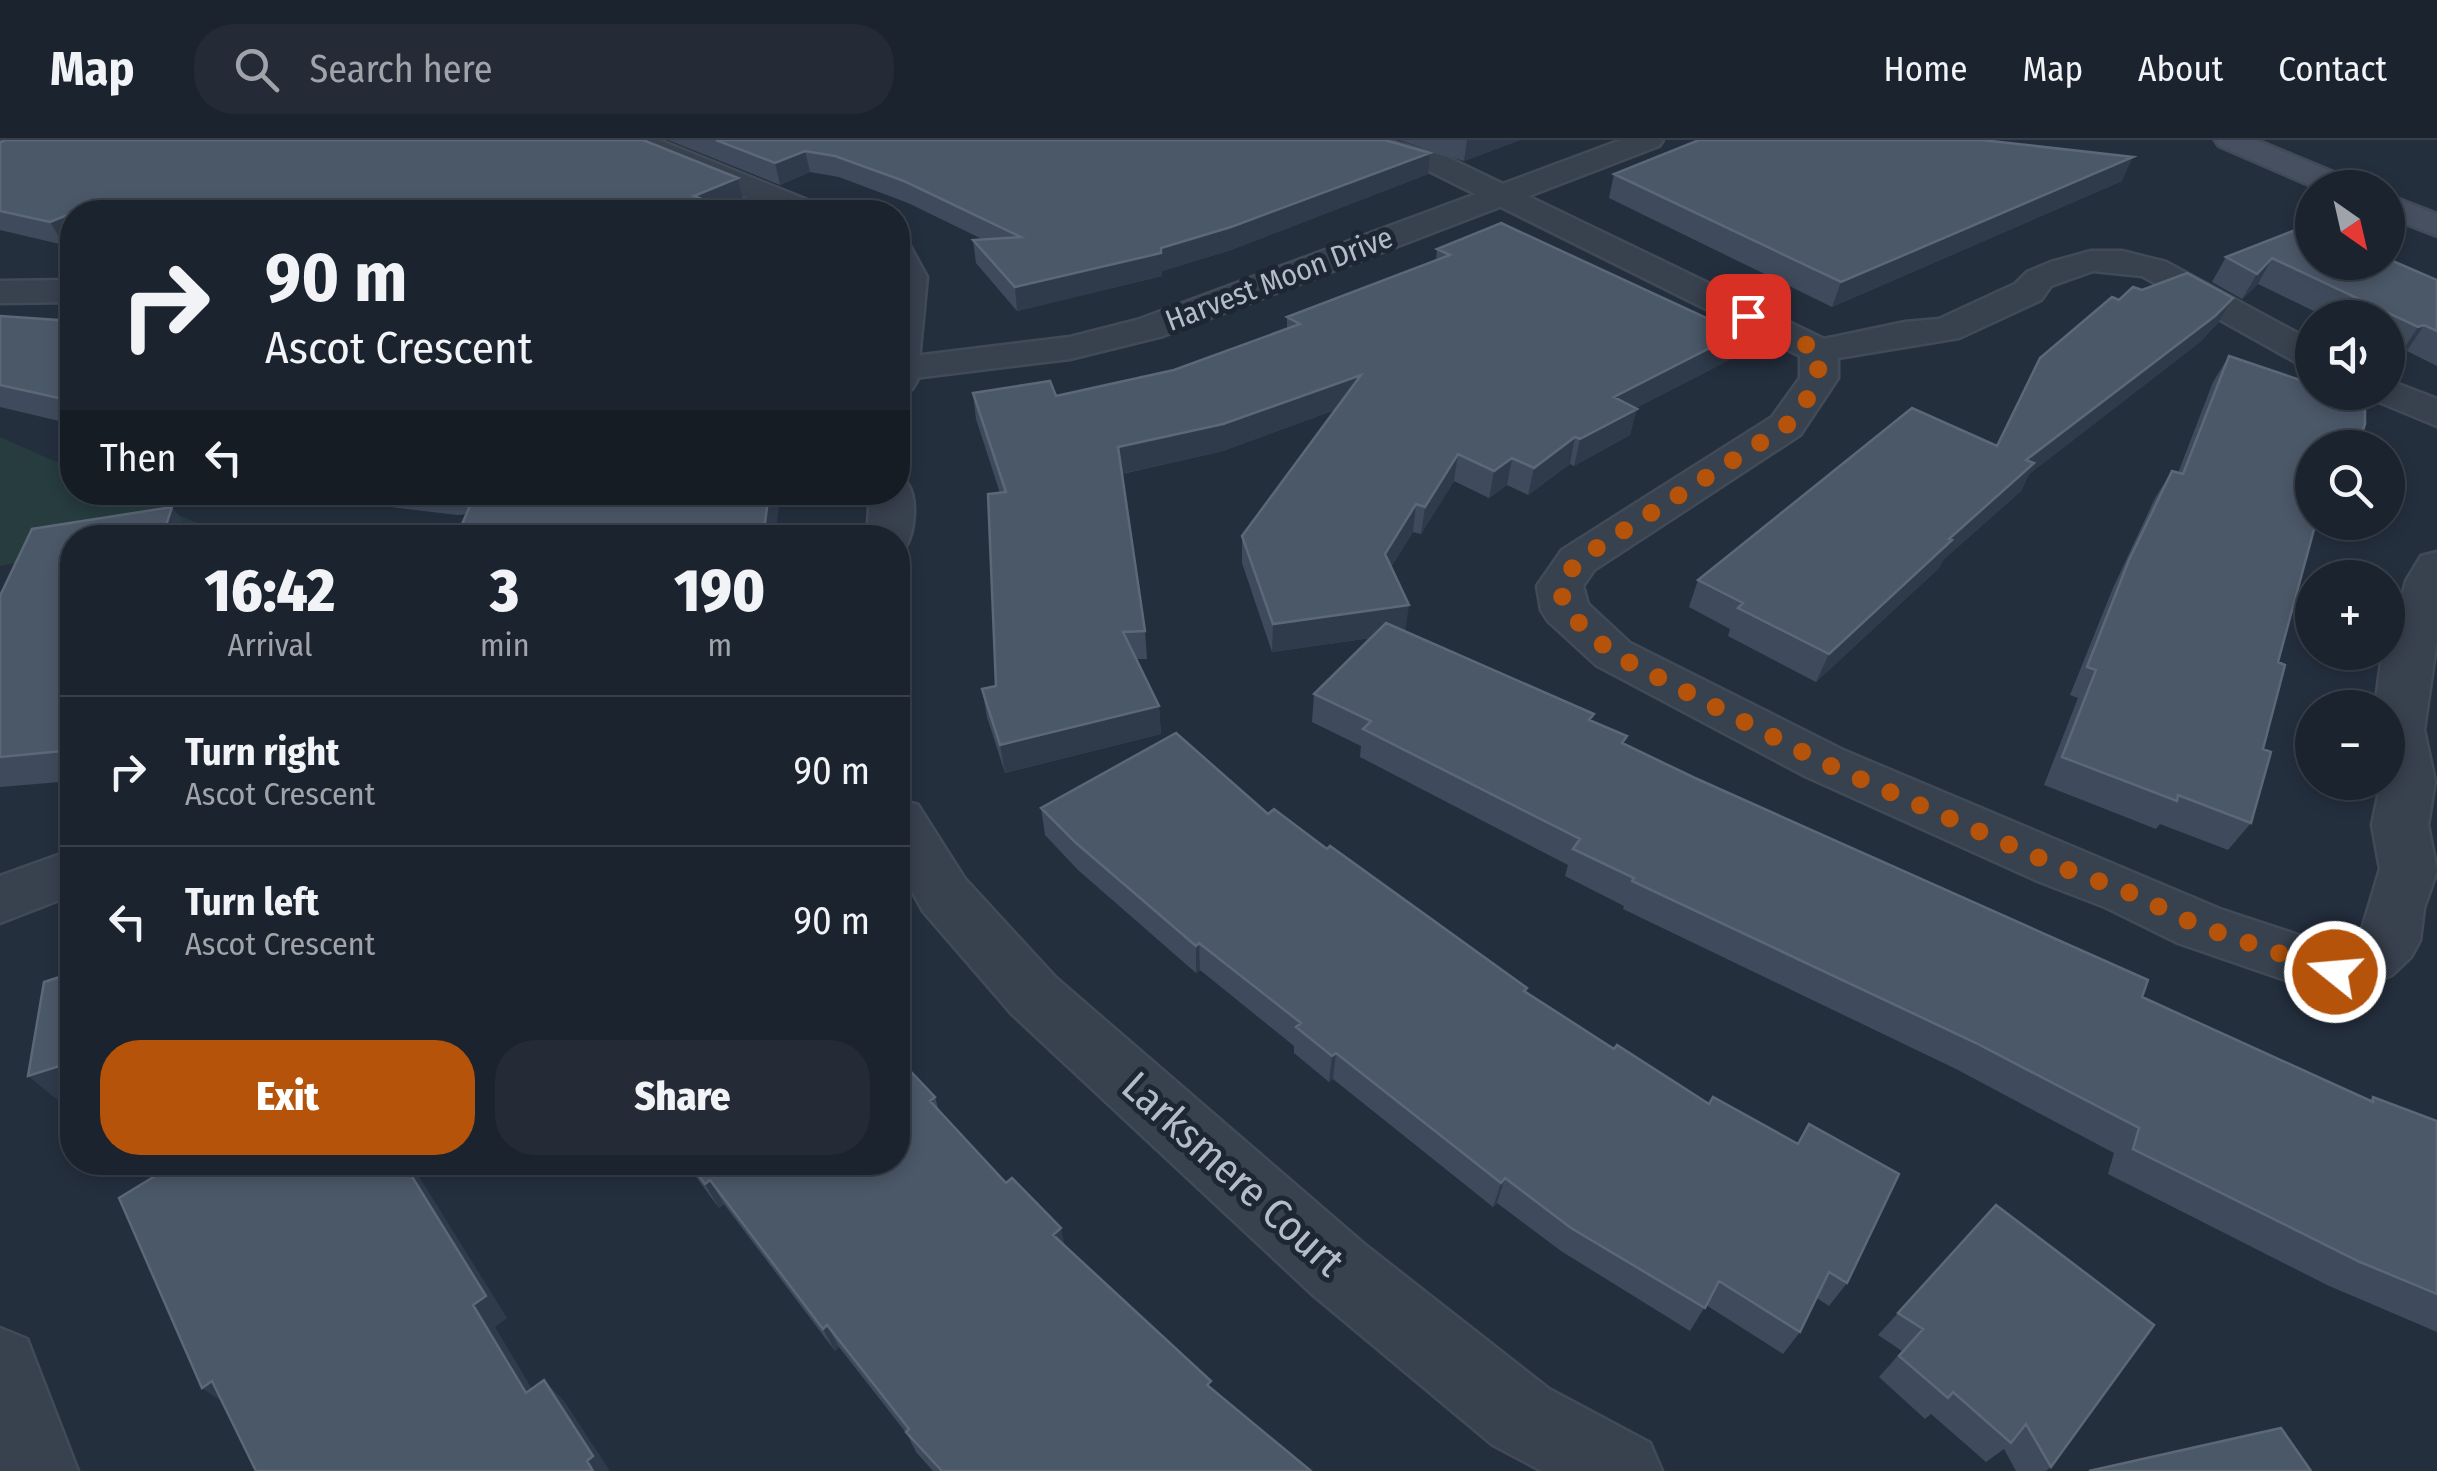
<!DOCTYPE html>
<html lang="en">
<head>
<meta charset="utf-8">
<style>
  body { margin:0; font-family:"Fira Sans Condensed",sans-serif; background:#242b36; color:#f1f3f6; height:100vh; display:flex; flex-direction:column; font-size:38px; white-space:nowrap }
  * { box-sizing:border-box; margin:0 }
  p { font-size:32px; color:#a0a4aa }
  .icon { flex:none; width:55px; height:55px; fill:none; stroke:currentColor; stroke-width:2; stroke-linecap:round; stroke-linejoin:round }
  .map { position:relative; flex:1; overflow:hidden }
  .details { position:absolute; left:60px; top:385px; width:850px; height:650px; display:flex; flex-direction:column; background:#1b232e; border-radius:40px; box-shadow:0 5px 15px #0003,0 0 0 2px #39404a }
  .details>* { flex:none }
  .hud { position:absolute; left:60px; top:60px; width:850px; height:305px; border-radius:40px; box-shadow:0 5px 15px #0003,0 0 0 2px #39404a; background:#1b232e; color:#f1f3f6; overflow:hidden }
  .needle { width:65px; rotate:146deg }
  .controls { position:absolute; left:2295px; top:30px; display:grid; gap:20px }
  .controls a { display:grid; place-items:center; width:110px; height:110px; border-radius:50%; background:#1b232e; box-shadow:0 5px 15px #0003,0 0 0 2px #39404a; font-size:50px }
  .pin { position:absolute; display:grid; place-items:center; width:85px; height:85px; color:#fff; margin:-42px; border-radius:20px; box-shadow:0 5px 15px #0006 }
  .me { position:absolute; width:110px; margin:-55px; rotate:287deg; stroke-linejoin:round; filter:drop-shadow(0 0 8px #0008) }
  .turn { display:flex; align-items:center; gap:35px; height:210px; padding:0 40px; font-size:45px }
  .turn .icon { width:130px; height:130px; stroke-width:2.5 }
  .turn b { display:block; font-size:70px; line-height:85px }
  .then { display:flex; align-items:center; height:95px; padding:0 40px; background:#0003; gap:20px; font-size:38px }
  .eta { display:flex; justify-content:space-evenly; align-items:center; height:170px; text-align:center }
  .eta b { font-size:60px; font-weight:800; line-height:70px }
  .primary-button { display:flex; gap:20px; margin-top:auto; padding:20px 40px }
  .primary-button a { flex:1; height:115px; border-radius:40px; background:#b45309; color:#fff; font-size:40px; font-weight:800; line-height:115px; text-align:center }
  .primary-button a+a { background:#242b36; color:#f1f3f6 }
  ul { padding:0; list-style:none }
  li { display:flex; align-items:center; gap:30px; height:150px; padding:0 40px; border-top:2px solid #39404a }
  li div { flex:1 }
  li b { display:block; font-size:38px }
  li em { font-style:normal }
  header { display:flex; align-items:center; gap:60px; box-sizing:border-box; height:140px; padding:0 50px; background:#1b232e; border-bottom:2px solid #39404a }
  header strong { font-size:48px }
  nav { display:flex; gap:55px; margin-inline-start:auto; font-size:35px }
  .search { width:700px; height:90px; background:#242b36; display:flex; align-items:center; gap:25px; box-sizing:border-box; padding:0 35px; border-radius:40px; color:#a0a4aa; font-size:38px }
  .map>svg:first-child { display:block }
  .green { fill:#263c3f }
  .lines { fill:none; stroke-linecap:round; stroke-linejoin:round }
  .minor-casing { stroke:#414a57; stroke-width:5 }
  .tertiary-casing { stroke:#414a57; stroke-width:5 }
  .secondary-casing { stroke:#414a57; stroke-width:5 }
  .minor { fill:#38414e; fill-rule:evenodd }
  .tertiary { fill:#38414e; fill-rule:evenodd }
  .secondary { fill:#465061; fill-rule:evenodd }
  .wall { fill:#3f4b5c }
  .shaded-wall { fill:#2f3b4b }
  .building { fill:#4b5868; stroke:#5c6777; stroke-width:2.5 }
  .route { stroke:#b45309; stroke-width:18; stroke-dasharray:0 32.4 }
  .labels { text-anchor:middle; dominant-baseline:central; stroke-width:10; stroke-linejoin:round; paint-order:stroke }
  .far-street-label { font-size:30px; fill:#b4bcc9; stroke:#1d2633 }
  .near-street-label { font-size:42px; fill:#b4bcc9; stroke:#1d2633 }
</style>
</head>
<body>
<header>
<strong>Map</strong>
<div class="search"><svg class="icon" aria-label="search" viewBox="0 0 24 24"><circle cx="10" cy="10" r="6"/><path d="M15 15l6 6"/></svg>Search here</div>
<nav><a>Home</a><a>Map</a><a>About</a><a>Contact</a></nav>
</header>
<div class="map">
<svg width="2437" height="1331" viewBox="0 0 2437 1331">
  <rect width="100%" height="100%" fill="#242f3e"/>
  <path class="green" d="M 0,297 L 72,329 L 72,352 L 127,353 L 200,384 L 137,397 L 72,398 L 72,411 L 0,426 Z"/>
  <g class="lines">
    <g class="minor-casing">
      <path id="minor" d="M 618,0 L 659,0 L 820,65 L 825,72 L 782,72 L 622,6 Z
        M 1339,0 L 1387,0 L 1447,17 L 1824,199 L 1905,182 L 1939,179 L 2015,144 L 2027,132 L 2051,122 L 2091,111 L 2122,111 L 2166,122 L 2312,201 L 2312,227 L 2299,224 L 2142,136 L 2093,131 L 2051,146 L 2041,160 L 1959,198 L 1838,218 L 1838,238 L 1800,295 L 1594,430 L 1583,446 L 1588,464 L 1630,503 L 1843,610 L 2220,769 L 2334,807 L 2350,801 L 2362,789 L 2380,729 L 2372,685 L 2381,642 L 2388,642 L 2388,568 L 2375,568 L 2381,522 L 2388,512 L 2406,441 L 2421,416 L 2437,412 L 2437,499 L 2424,590 L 2435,641 L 2428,685 L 2437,731 L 2424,768 L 2420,800 L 2411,817 L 2392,835 L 2335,857 L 2178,803 L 2105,767 L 2040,742 L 1805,636 L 1596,525 L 1548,481 L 1541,470 L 1537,446 L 1562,410 L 1772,277 L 1800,238 L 1800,216 L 1425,29 L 1343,6 Z
        M 898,103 L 910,106 L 927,137 L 917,241 L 912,249 L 898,253 Z
        M 2388,240 L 2437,259 L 2437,286 L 2374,260 L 2369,252 L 2388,252 Z
        M 898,340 L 907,343 C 918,358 915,392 905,408 L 898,409 L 898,398 L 867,398 L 870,352 L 898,352 Z
        M 898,659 L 918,665 L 965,739 L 1056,838 L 1364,1104 L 1549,1249 L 1650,1303 L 1662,1331 L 1542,1331 L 1493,1305 L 1312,1154 L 1012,874 L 923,771 L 898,726 Z
        M 72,710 L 72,755 L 0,783 L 0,736 Z
        M 0,1188 L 27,1199 L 78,1331 L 0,1331 Z"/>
    </g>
    <g class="tertiary-casing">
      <path id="tertiary" d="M 1621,0 L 1663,0 L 1659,6 L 1163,196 L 1070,219 L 898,240 L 898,218 L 1070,197 L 1137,180 Z
        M 72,140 L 72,162 L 0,163 L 0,141 Z"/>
    </g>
    <g class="secondary-casing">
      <path id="secondary" d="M 2215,0 L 2256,0 L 2355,41 L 2359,48 L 2316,48 L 2219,6 Z
        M 2388,55 L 2437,74 L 2437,96 L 2388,77 Z"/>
    </g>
    <use href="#minor" class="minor"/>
    <use href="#tertiary" class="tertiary"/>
    <use href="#secondary" class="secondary"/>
  </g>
  <path class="wall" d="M 668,0 L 1385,0 L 1428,34 L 1231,110 L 1162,131 L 1162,136 L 1017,171 L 976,123 L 973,100 L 982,99 L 908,63 L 839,37 L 810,32 L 780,45 Z
    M 1399,0 L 1520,0 L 1464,21 Z
    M 0,2 L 738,38 L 743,60 L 724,68 L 72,72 L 64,105 L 0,90 Z
    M 1614,34 L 2122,41 L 1832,167 L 1609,58 Z
    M 2308,85 L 2437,140 L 2437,226 L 2407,211 L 2401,213 L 2388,206 L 2388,178 L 2328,178 L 2258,144 L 2242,159 L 2212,142 L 2226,117 Z
    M 1437,109 L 1731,219 L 1636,268 L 1630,295 L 1574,326 L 1570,324 L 1528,355 L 1507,345 L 1489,358 L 1454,341 L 1421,394 L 1413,392 L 1391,427 L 1405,492 L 1592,582 L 1624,604 L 2142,857 L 2369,960 L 2373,957 L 2437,981 L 2437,1192 L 2327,1145 L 2108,1034 L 2114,1013 L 1956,929 L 1623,769 L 1624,766 L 1565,736 L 1568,725 L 1360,617 L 1361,606 L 1312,582 L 1314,554 L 1371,498 L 1272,512 L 1242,423 L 1242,396 L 1335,270 L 1223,311 L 1122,334 L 1145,491 L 1147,519 L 1136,519 L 1159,566 L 1161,594 L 1005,633 L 987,577 L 982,549 L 996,546 L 1000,353 L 976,279 L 973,253 L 1056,256 L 1174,230 L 1287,189 L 1287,177 L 1436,120 Z
    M 2142,150 L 2233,158 L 2218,183 L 2200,202 L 2029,334 L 2021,351 L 1943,420 L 1939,428 L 1816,542 L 1728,496 L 1730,489 L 1689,467 L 1698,440 L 1997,306 L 2119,160 Z
    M 0,176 L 72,181 L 72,284 L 0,267 Z
    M 2229,216 L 2312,308 L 2312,382 L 2321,382 L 2313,392 L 2278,522 L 2251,683 L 2228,710 L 2160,684 L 2156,689 L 2044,645 L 2078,558 L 2070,555 L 2113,448 L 2155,358 L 2172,331 L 2178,333 L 2213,242 Z
    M 290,352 L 781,352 L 457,375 L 316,358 Z
    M 172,367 L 191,394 L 190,398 L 72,398 L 72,641 L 0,647 L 0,456 L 32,389 Z
    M 1041,668 L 1268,674 L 1327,709 L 1527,848 L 1526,853 L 1614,909 L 1709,964 L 1797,1004 L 1809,984 L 1847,1143 L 1829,1166 L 1817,1158 L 1800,1192 L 1783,1214 L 1706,1165 L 1690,1191 L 1561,1111 L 1497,1063 L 1493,1067 L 1333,939 L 1329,942 L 1294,913 L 1294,906 L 1200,830 L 1196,833 L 1078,730 L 1045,695 Z
    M 935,957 L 939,971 L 1064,1105 L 1211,1248 L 1311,1331 L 933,1331 L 916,1312 L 907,1294 L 839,1207 L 835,1211 L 724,1064 L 719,1068 L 685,1022 L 898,1022 Z
    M 1996,1065 L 2051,1327 L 2046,1331 L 2016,1331 L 2004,1309 L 1986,1322 L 1931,1274 L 1925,1279 L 1879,1237 L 1902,1211 L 1878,1195 Z"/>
  <path class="shaded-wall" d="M 1467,0 L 1520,0 L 1464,21 Z
    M 805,11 L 810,32 L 780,45 L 775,23 Z
    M 1430,13 L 1428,34 L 1231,110 L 1162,131 L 1162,136 L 1017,171 L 1015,147 L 1161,108 Z
    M 2133,17 L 2122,41 L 1832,167 L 1841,142 Z
    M 738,38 L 743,60 L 714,72 L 694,56 Z
    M 72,73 L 72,101 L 64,105 L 50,82 Z
    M 2272,118 L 2258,144 L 2242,159 L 2257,134 Z
    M 2233,158 L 2218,183 L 2200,202 L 2029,334 L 2021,351 L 1943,420 L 1939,428 L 1816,542 L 1829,514 L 1949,399 L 2026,320 Z
    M 2424,185 L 2407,211 L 2401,213 L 2418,187 Z
    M 1739,193 L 1731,219 L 1607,283 L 1614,257 Z
    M 1361,235 L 1359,261 L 1223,311 L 1120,334 L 1118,307 Z
    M 1637,269 L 1630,295 L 1574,326 L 1580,299 Z
    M 1575,297 L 1570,324 L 1528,355 L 1534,328 Z
    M 1458,314 L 1454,341 L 1421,394 L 1425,367 Z
    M 1512,318 L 1507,345 L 1489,358 L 1494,331 Z
    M 769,352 L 781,352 L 775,398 L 763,398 Z
    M 1416,364 L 1413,392 L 1382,441 L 1385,414 Z
    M 172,367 L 191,394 L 190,398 L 162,398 Z
    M 1409,465 L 1405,493 L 1272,512 L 1273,484 Z
    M 1159,566 L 1161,594 L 1005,633 L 1000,605 Z
    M 72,595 L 72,624 L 62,611 Z
    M 1199,803 L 1200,830 L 1196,833 L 1196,806 Z
    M 1336,913 L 1333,939 L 1329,942 L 1332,916 Z
    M 72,922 L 72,958 L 60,962 L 28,936 Z
    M 403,1022 L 410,1022 L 507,1178 L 495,1187 L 547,1274 L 526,1253 L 473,1165 Z
    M 1505,1038 L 1497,1063 L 1493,1067 L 1501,1043 Z
    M 710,1040 L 724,1064 L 719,1068 L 705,1044 Z
    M 1061,1088 L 1066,1112 L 1053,1095 Z
    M 827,1185 L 839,1207 L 835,1211 L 823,1189 Z
    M 544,1240 L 564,1261 L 610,1331 L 593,1331 Z
    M 212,1241 L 233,1269 L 202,1248 Z"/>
  <path class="building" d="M 6,0 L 643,0 L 738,38 L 694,56 L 734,72 L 75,72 L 50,82 L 0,71 L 0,2 Z
    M 716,0 L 1385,0 L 1430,13 L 1231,87 L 1161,108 L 1161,113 L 1015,147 L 973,100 L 1021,97 L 904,41 L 835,16 L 805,11 L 775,23 Z
    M 1699,0 L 1982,0 L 2133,17 L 1841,142 L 1614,34 Z
    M 1501,83 L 1739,193 L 1614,257 L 1637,269 L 1580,299 L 1575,297 L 1534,328 L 1512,318 L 1494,331 L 1458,314 L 1425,367 L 1416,364 L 1385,414 L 1409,465 L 1273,484 L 1242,396 L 1361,235 L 1223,284 L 1118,307 L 1145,491 L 1123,492 L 1159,566 L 1000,605 L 982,549 L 996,546 L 988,354 L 1006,352 L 973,253 L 1050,241 L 1056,256 L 1174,230 L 1300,184 L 1287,177 L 1450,115 L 1437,109 Z
    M 2308,85 L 2312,87 L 2312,122 L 2388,122 L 2388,119 L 2437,140 L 2437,191 L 2424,185 L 2418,187 L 2272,118 L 2257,134 L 2226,117 Z
    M 2187,133 L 2233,158 L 2215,176 L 2026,320 L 2034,323 L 1949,399 L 1952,400 L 1829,514 L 1738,468 L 1743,463 L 1698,440 L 1912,268 L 1997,306 L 2040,218 L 2112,157 L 2119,160 L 2133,147 L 2142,150 Z
    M 0,176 L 72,181 L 72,261 L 0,245 Z
    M 2229,216 L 2312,244 L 2312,252 L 2338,252 L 2360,260 L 2354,261 L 2365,265 L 2365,284 L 2357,308 L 2312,308 L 2312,382 L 2316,382 L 2278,522 L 2285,525 L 2263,609 L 2271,612 L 2251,683 L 2178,655 L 2177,661 L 2062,617 L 2096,530 L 2087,527 L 2129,420 L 2172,331 L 2183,334 Z
    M 476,352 L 769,352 L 763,398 L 456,398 Z
    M 172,367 L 162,398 L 72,398 L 72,595 L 62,611 L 0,617 L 0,456 L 32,389 Z
    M 1386,483 L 1594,574 L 1589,580 L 1627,596 L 1622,603 L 1695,638 L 2148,840 L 2142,857 L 2373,962 L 2373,957 L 2437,981 L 2437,1154 L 2360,1122 L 2133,1009 L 2139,988 L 1976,903 L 1632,741 L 1634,738 L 1573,709 L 1580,699 L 1363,589 L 1371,581 L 1314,554 Z
    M 1176,593 L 1268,674 L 1274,669 L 1327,709 L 1330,706 L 1527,848 L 1524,851 L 1614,909 L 1617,905 L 1709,964 L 1713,957 L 1798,1004 L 1809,984 L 1899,1034 L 1847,1143 L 1829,1132 L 1800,1192 L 1719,1141 L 1705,1168 L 1571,1088 L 1505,1038 L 1501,1043 L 1336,913 L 1332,916 L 1296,887 L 1301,883 L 1199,803 L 1196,806 L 1075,702 L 1041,668 Z
    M 72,829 L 72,922 L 28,936 L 44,842 L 72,833 Z
    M 898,918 L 935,957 L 930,961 L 1006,1043 L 1012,1038 L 1061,1088 L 1053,1095 L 1211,1241 L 1207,1245 L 1311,1331 L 942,1331 L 906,1292 L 909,1289 L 827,1185 L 823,1189 L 710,1040 L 705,1044 L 689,1022 L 898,1022 Z
    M 178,1022 L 403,1022 L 486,1156 L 473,1165 L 526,1253 L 544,1240 L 593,1316 L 587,1321 L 593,1331 L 256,1331 L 212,1241 L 202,1248 L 119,1058 Z
    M 1996,1065 L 2154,1185 L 2051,1327 L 2026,1284 L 2011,1303 L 1953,1252 L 1948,1258 L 1899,1216 L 1923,1189 L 1898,1173 Z
    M 2281,1288 L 2311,1331 L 2089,1331 Z"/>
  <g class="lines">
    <path class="route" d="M 1748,176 L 1819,211 C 1820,247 1808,259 1786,286 L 1578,420 L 1560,446 L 1565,470 L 1613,514 L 1824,623 L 2060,727 L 2126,751 L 2199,786 L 2335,832"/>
  </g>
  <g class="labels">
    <g class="far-street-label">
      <text transform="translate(1279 139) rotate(-21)">Harvest Moon Drive</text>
    </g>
    <g class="near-street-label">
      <text transform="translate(1233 1034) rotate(42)">Larksmere Court</text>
    </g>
  </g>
</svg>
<div class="controls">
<a><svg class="needle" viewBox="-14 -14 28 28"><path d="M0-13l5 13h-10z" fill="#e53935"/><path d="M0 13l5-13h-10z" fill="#a0a4aa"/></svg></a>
<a><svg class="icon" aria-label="sound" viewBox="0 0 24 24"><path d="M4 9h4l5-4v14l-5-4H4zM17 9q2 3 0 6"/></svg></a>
<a><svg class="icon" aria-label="search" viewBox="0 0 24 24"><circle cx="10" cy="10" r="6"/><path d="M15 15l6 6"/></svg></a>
<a>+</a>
<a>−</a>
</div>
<div class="pin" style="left:1748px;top:176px;background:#d93025"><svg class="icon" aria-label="arrive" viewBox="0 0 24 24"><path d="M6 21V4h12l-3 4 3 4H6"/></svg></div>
<svg class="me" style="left:2335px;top:832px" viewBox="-20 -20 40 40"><circle r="17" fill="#b45309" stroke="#fff" stroke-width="3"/><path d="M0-11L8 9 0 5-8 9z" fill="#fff"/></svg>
<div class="hud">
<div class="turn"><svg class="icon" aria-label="right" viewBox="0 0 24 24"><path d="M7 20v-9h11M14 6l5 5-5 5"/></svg><div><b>90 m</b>Ascot Crescent</div></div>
<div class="then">Then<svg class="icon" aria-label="left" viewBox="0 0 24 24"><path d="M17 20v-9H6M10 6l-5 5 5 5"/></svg></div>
</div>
<section class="details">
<div class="eta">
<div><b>16:42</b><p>Arrival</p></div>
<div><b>3</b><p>min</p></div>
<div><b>190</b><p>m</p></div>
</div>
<ul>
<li><svg class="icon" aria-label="right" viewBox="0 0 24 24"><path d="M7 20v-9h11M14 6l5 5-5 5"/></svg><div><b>Turn right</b><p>Ascot Crescent</p></div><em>90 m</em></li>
<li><svg class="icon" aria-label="left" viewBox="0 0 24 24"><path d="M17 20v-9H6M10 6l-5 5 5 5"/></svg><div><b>Turn left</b><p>Ascot Crescent</p></div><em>90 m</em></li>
</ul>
<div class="primary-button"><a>Exit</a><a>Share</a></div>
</section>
</div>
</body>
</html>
